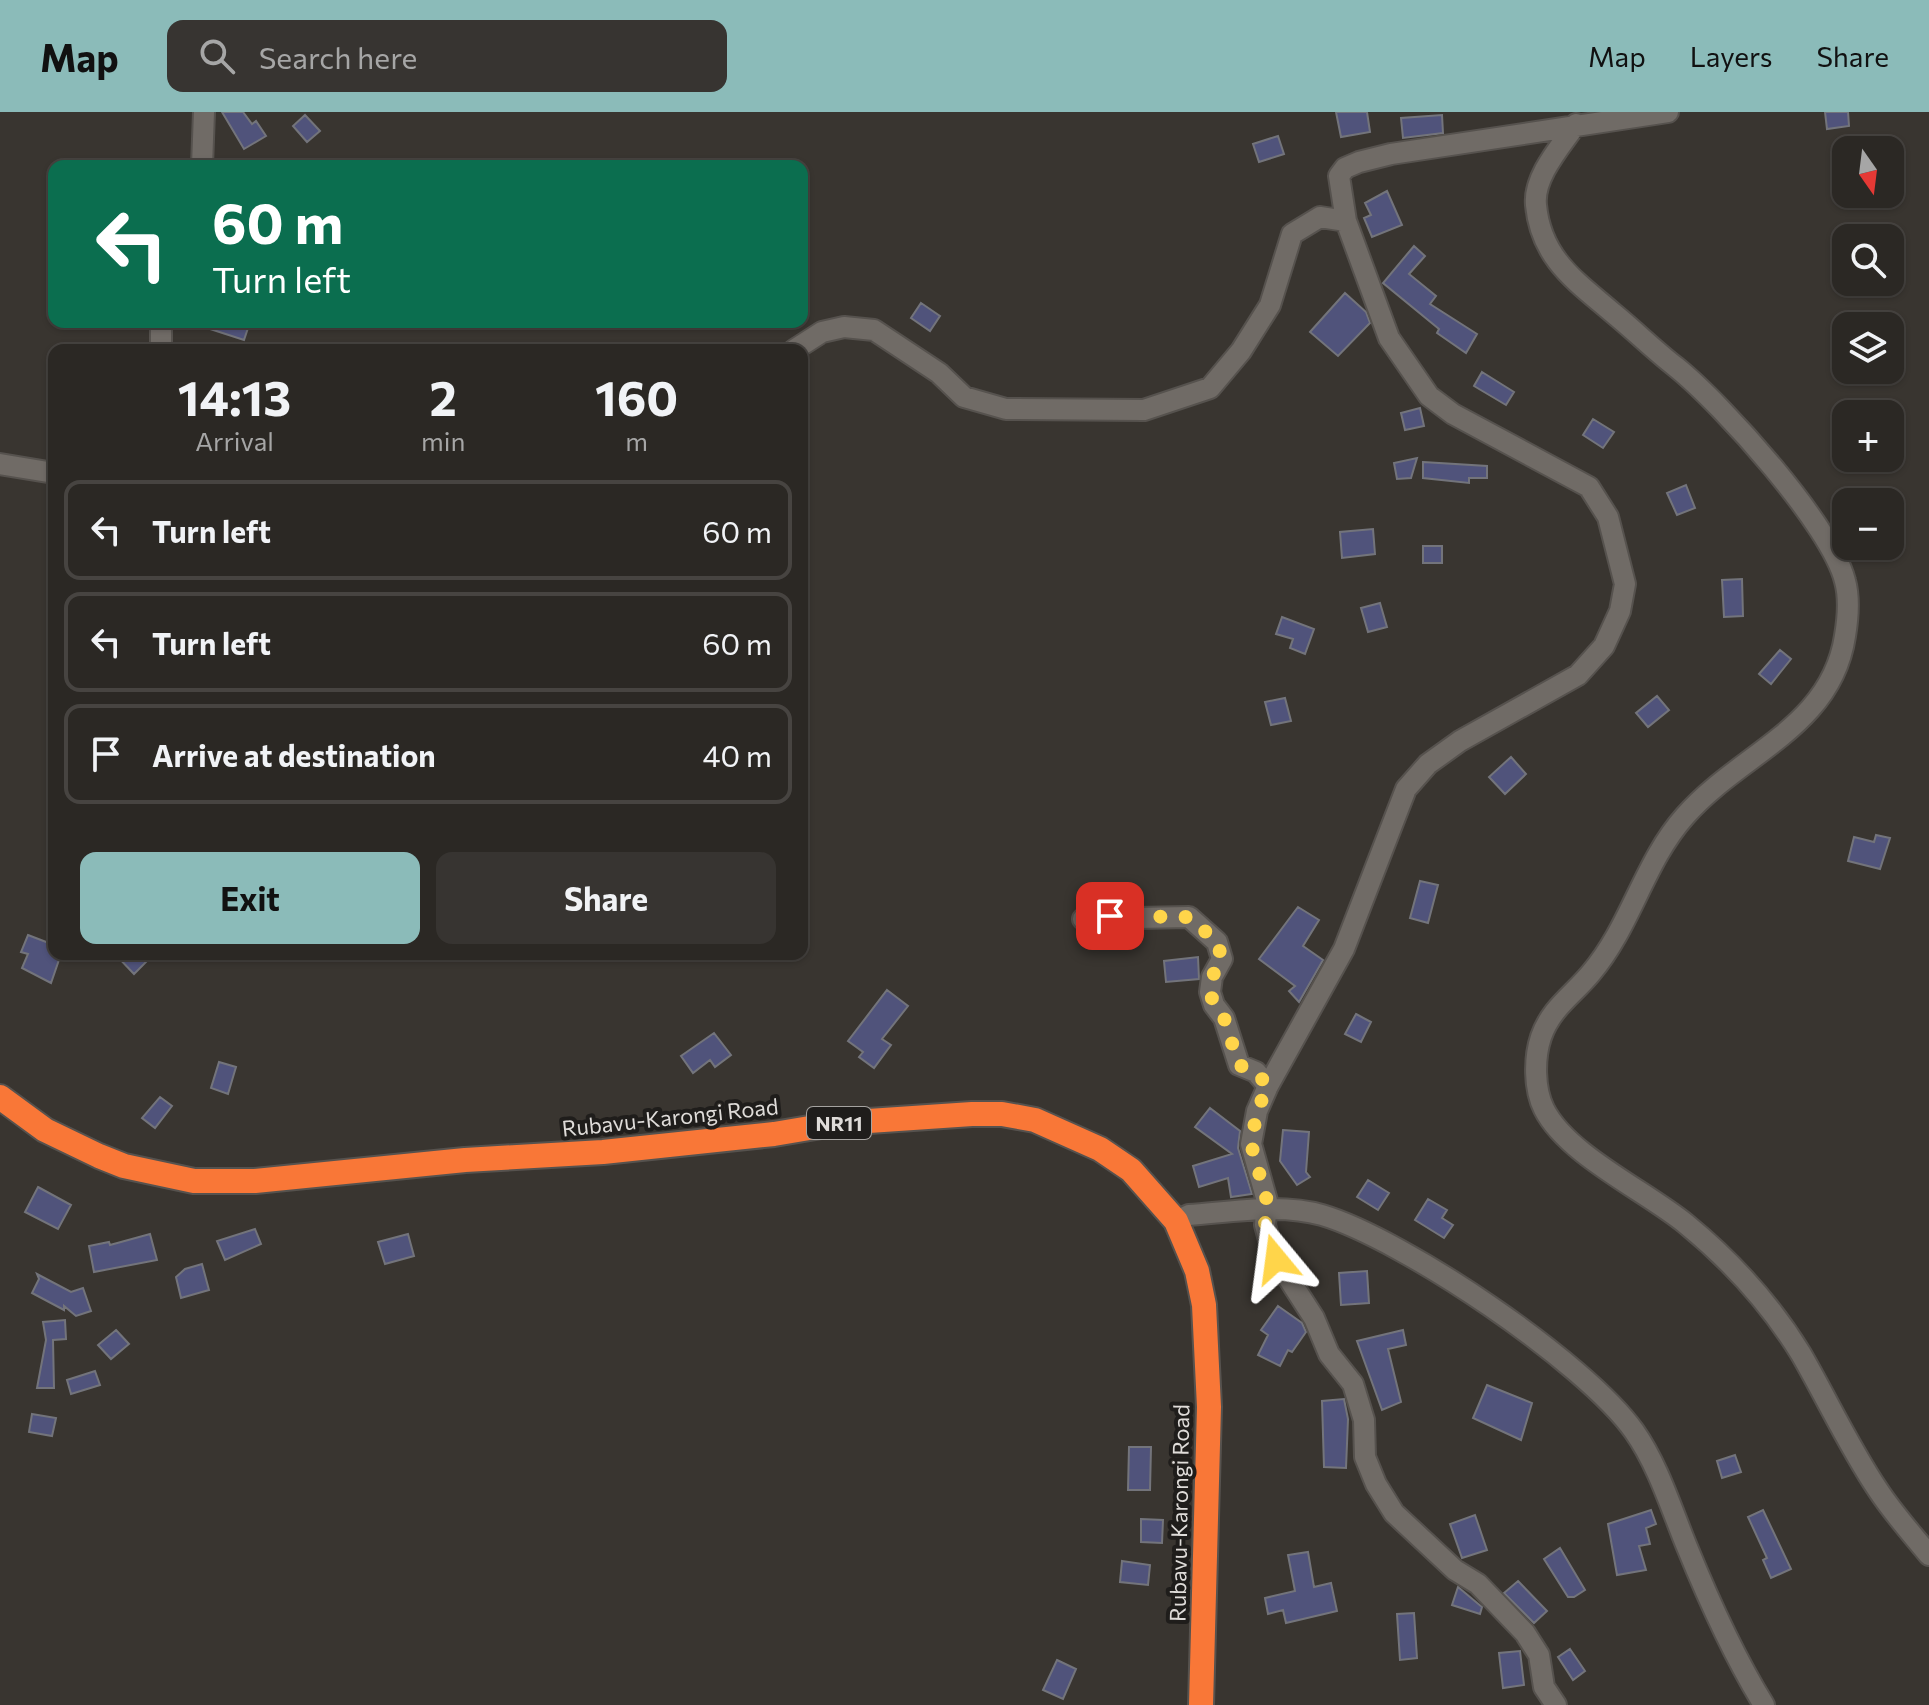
<!DOCTYPE html>
<html lang="en">
<head>
<meta charset="utf-8">
<style>
  body { margin:0; font-family:Commissioner,sans-serif; background:#373431; color:#f1f3f6; height:100vh; display:flex; flex-direction:column; font-size:30px; white-space:nowrap }
  * { box-sizing:border-box; margin:0 }
  p { font-size:26px; color:#a6a6a6 }
  .icon { flex:none; width:44px; height:44px; fill:none; stroke:currentColor; stroke-width:2; stroke-linecap:round; stroke-linejoin:round }
  .map { position:relative; flex:1; overflow:hidden }
  .drawer { position:absolute; left:48px; top:232px; width:760px; height:616px; display:flex; flex-direction:column; background:#2b2824; border-radius:16px; box-shadow:0 2px 6px #0004,0 0 0 2px #474441 }
  .drawer>* { flex:none }
  .guide { position:absolute; left:48px; top:48px; width:760px; height:168px; border-radius:16px; box-shadow:0 2px 6px #0004,0 0 0 2px #474441; background:#0b6e4f; color:#fff; overflow:hidden }
  .needle { width:52px; rotate:166deg }
  .fabs { position:absolute; left:1832px; top:24px; display:grid; gap:16px }
  .fabs a { display:grid; place-items:center; width:72px; height:72px; border-radius:16px; background:#2b2824; box-shadow:0 2px 6px #0004,0 0 0 2px #474441; font-size:40px }
  .pin { position:absolute; display:grid; place-items:center; width:68px; height:68px; color:#fff; margin:-34px; border-radius:16px; box-shadow:0 4px 12px #0006 }
  .me { position:absolute; width:88px; margin:-44px; rotate:344deg; stroke-linejoin:round; filter:drop-shadow(0 0 6px #0008) }
  .turn { display:flex; align-items:center; gap:28px; height:168px; padding:0 32px; font-size:36px }
  .turn .icon { width:104px; height:104px; stroke-width:2.5 }
  .turn b { display:block; font-size:56px; line-height:68px }
  .eta { display:flex; justify-content:space-evenly; align-items:center; height:136px; text-align:center }
  .eta b { font-size:48px; font-weight:700; line-height:56px }
  .primary-button { display:flex; gap:16px; margin-top:auto; padding:16px 32px }
  .primary-button a { flex:1; height:92px; border-radius:16px; background:#8bbbb9; color:#111; font-size:32px; font-weight:700; line-height:92px; text-align:center }
  .primary-button a+a { background:#373431; color:#f1f3f6 }
  ul { padding:0; list-style:none }
  li { display:flex; align-items:center; gap:24px; height:100px; margin:0 16px 12px; padding:0 16px; border:4px solid #474441; border-radius:16px }
  li div { flex:1 }
  li b { display:block; font-size:30px }
  li em { font-style:normal }
  header { display:flex; align-items:center; gap:48px; box-sizing:border-box; height:112px; padding:0 40px; background:#8bbbb9; color:#111 }
  header strong { font-size:38px }
  nav { display:flex; gap:44px; margin-inline-start:auto; font-size:28px }
  .search { width:560px; height:72px; background:#373431; display:flex; align-items:center; gap:20px; box-sizing:border-box; padding:0 28px; border-radius:16px; color:#a6a6a6; font-size:30px }
  .map>svg:first-child { display:block }
  .building { fill:#50537b; stroke:#73747b; stroke-width:2 }
  .lines { fill:none; stroke-linecap:round; stroke-linejoin:round }
  .minor-casing { stroke:#56524e; stroke-width:24 }
  .highway-casing { stroke:#56524e; stroke-width:28 }
  .minor { stroke:#706b66; stroke-width:20 }
  .highway { stroke:#f97737; stroke-width:24 }
  .route { stroke:#ffd54a; stroke-width:14; stroke-dasharray:0 25.2 }
  .labels { text-anchor:middle; dominant-baseline:central; stroke-width:8; stroke-linejoin:round; paint-order:stroke }
  .shield { fill:#1f1d1b; stroke:#a5a3a0; stroke-width:2 }
  .shield-label { font-size:20px; font-weight:bold; fill:#dfdcd9 }
  .street-label { font-size:22px; fill:#dfdcd9; stroke:#1f1d1b }
</style>
</head>
<body>
<header>
<strong>Map</strong>
<div class="search"><svg class="icon" aria-label="search" viewBox="0 0 24 24"><circle cx="10" cy="10" r="6"/><path d="M15 15l6 6"/></svg>Search here</div>
<nav><a>Map</a><a>Layers</a><a>Share</a></nav>
</header>
<div class="map">
<svg width="1929" height="1593" viewBox="0 0 1929 1593">
  <rect width="100%" height="100%" fill="#393530"/>
  <path class="building" d="M 222,0 L 243,0 L 252,12 L 256,9 L 266,24 L 244,37 Z
    M 1336,0 L 1367,0 L 1370,20 L 1341,25 Z
    M 1825,0 L 1848,0 L 1849,14 L 1827,17 Z
    M 305,3 L 320,19 L 307,30 L 293,14 Z
    M 1442,3 L 1443,21 L 1403,26 L 1401,6 Z
    M 1278,24 L 1284,42 L 1259,50 L 1253,32 Z
    M 1387,79 L 1402,113 L 1372,125 L 1364,106 L 1371,103 L 1365,91 Z
    M 1414,134 L 1425,144 L 1409,162 L 1436,184 L 1430,192 L 1477,222 L 1466,241 L 1437,221 L 1439,217 L 1383,171 Z
    M 1345,181 L 1366,200 L 1370,211 L 1338,244 L 1310,220 Z
    M 921,191 L 940,204 L 930,219 L 911,206 Z
    M 199,210 L 250,210 L 244,228 L 198,213 Z
    M 1482,260 L 1514,280 L 1506,293 L 1474,274 Z
    M 1420,296 L 1424,314 L 1405,318 L 1401,301 Z
    M 1593,307 L 1614,320 L 1603,336 L 1583,323 Z
    M 1417,346 L 1411,366 L 1397,367 L 1394,351 Z
    M 1423,350 L 1487,354 L 1487,366 L 1469,366 L 1469,371 L 1423,366 Z
    M 1686,373 L 1695,396 L 1677,403 L 1667,381 Z
    M 1373,417 L 1375,442 L 1342,446 L 1340,420 Z
    M 1423,434 L 1442,434 L 1442,451 L 1423,451 Z
    M 1742,467 L 1743,504 L 1724,505 L 1722,468 Z
    M 1380,491 L 1387,515 L 1368,520 L 1361,496 Z
    M 1282,505 L 1314,517 L 1305,542 L 1290,536 L 1293,527 L 1276,522 Z
    M 1780,538 L 1791,547 L 1771,572 L 1759,562 Z
    M 1657,584 L 1669,598 L 1648,615 L 1636,601 Z
    M 1285,586 L 1291,609 L 1271,613 L 1265,590 Z
    M 1511,645 L 1526,662 L 1505,682 L 1489,665 Z
    M 1876,723 L 1890,726 L 1880,757 L 1848,749 L 1854,725 L 1874,730 Z
    M 1420,769 L 1438,773 L 1428,811 L 1410,806 Z
    M 1298,795 L 1319,808 L 1303,834 L 1323,848 L 1299,890 L 1289,879 L 1295,874 L 1259,847 Z
    M 28,823 L 54,833 L 54,842 L 61,842 L 51,871 L 22,856 L 28,842 L 21,840 Z
    M 115,842 L 139,842 L 146,850 L 134,862 Z
    M 1198,845 L 1199,867 L 1166,870 L 1164,849 Z
    M 887,878 L 908,894 L 882,927 L 891,933 L 874,956 L 859,945 L 863,940 L 848,929 Z
    M 1356,902 L 1371,910 L 1361,930 L 1345,922 Z
    M 714,921 L 731,943 L 715,955 L 710,948 L 693,961 L 681,944 Z
    M 219,950 L 236,955 L 228,982 L 211,976 Z
    M 160,985 L 172,994 L 155,1016 L 142,1006 Z
    M 1210,996 L 1240,1019 L 1238,1036 L 1252,1082 L 1231,1085 L 1228,1066 L 1199,1075 L 1193,1054 L 1232,1042 L 1195,1015 Z
    M 1283,1018 L 1309,1020 L 1306,1060 L 1310,1065 L 1297,1073 L 1280,1049 Z
    M 1368,1068 L 1389,1081 L 1378,1098 L 1357,1085 Z
    M 38,1075 L 71,1093 L 58,1117 L 25,1100 Z
    M 1428,1087 L 1447,1098 L 1442,1106 L 1453,1113 L 1444,1126 L 1415,1108 Z
    M 255,1117 L 261,1132 L 225,1148 L 217,1129 Z
    M 150,1122 L 157,1148 L 94,1160 L 89,1134 L 109,1130 L 110,1133 Z
    M 408,1122 L 414,1144 L 385,1152 L 378,1130 Z
    M 202,1152 L 209,1178 L 181,1186 L 176,1165 L 185,1157 Z
    M 1367,1159 L 1369,1191 L 1341,1193 L 1339,1161 Z
    M 37,1162 L 71,1180 L 83,1176 L 91,1199 L 76,1204 L 64,1194 L 64,1198 L 32,1181 L 39,1167 Z
    M 1278,1194 L 1302,1211 L 1306,1220 L 1292,1240 L 1288,1238 L 1280,1254 L 1258,1243 L 1268,1223 L 1261,1218 Z
    M 65,1208 L 66,1227 L 53,1228 L 54,1276 L 37,1276 L 46,1228 L 43,1210 Z
    M 116,1218 L 129,1232 L 111,1247 L 98,1233 Z
    M 1403,1218 L 1406,1233 L 1388,1237 L 1401,1290 L 1382,1298 L 1357,1229 Z
    M 95,1259 L 100,1273 L 71,1282 L 67,1268 Z
    M 1487,1273 L 1532,1291 L 1521,1328 L 1473,1306 Z
    M 1344,1287 L 1348,1307 L 1346,1356 L 1324,1355 L 1322,1289 Z
    M 32,1302 L 56,1306 L 52,1324 L 29,1320 Z
    M 1129,1335 L 1151,1335 L 1150,1378 L 1128,1378 Z
    M 1735,1343 L 1741,1360 L 1722,1366 L 1717,1349 Z
    M 1651,1398 L 1656,1412 L 1646,1416 L 1650,1432 L 1639,1434 L 1646,1458 L 1617,1463 L 1608,1412 Z
    M 1763,1398 L 1791,1457 L 1771,1466 L 1763,1448 L 1767,1446 L 1748,1405 Z
    M 1475,1403 L 1487,1438 L 1462,1446 L 1450,1412 Z
    M 1141,1407 L 1163,1408 L 1162,1431 L 1141,1430 Z
    M 1560,1436 L 1585,1478 L 1574,1485 L 1568,1485 L 1544,1447 Z
    M 1308,1440 L 1314,1475 L 1331,1471 L 1337,1499 L 1286,1511 L 1283,1498 L 1268,1502 L 1265,1486 L 1295,1479 L 1288,1443 Z
    M 1122,1449 L 1150,1453 L 1148,1473 L 1120,1470 Z
    M 1518,1469 L 1547,1499 L 1534,1511 L 1504,1481 Z
    M 1458,1475 L 1482,1495 L 1480,1502 L 1452,1493 Z
    M 1414,1501 L 1417,1546 L 1400,1548 L 1397,1502 Z
    M 1570,1537 L 1585,1559 L 1573,1568 L 1558,1545 Z
    M 1520,1539 L 1524,1573 L 1503,1576 L 1499,1541 Z
    M 1057,1548 L 1076,1557 L 1063,1587 L 1043,1578 Z"/>
  <g class="lines">
    <g class="minor-casing">
      <path id="minor" d="M 1576,12 C 1561,34 1533,65 1536,93 C 1541,147 1577,170 1613,201 C 1635,219 1654,238 1676,255 C 1723,293 1831,413 1845,469 C 1850,487 1848,506 1845,524 C 1831,616 1740,641 1685,704 C 1644,750 1631,814 1591,861 C 1573,883 1551,896 1541,925 C 1534,946 1534,977 1544,997 C 1567,1043 1646,1079 1686,1112 C 1730,1148 1771,1193 1801,1242 C 1827,1287 1849,1335 1878,1378 C 1893,1401 1912,1422 1929,1443
        M 202,54 L 204,0
        M 1346,109 L 1389,226 L 1429,284 L 1453,302 L 1589,375 L 1608,405 L 1625,472 L 1620,499 L 1604,534 L 1578,563 L 1460,629 L 1428,652 L 1406,677 L 1344,837 L 1268,974 L 1257,999 L 1251,1032 L 1267,1089 L 1265,1113 L 1269,1128 L 1276,1147 L 1314,1206 L 1329,1242 L 1353,1272 L 1364,1308 L 1365,1345 L 1376,1372 L 1394,1401 L 1455,1458 L 1478,1472 L 1525,1521 L 1539,1543 L 1544,1575 L 1556,1593
        M 161,238 L 161,210
        M 794,238 L 822,220 L 844,215 L 874,218 L 939,261 L 964,285 L 1006,297 L 1144,298 L 1210,276 L 1241,239 L 1270,193 L 1292,122 L 1320,105 L 1346,109 L 1339,64 L 1345,56 L 1359,50 L 1391,42 L 1668,0
        M 0,352 L 54,361
        M 1083,807 L 1189,805 L 1217,830 L 1222,847 L 1212,865 L 1210,880 L 1214,893 L 1224,906 L 1239,953 L 1256,960 L 1268,974
        M 1176,1109 L 1189,1103 C 1231,1100 1281,1091 1322,1103 C 1403,1127 1585,1250 1634,1319 C 1658,1353 1671,1396 1687,1435 C 1709,1489 1733,1543 1764,1593"/>
    </g>
    <g class="highway-casing">
      <path id="highway" d="M 0,985 L 45,1018 L 99,1044 L 124,1054 L 194,1069 L 255,1069 L 465,1048 L 603,1040 L 774,1022 L 839,1011 L 972,1002 L 1002,1002 L 1035,1008 L 1100,1037 L 1131,1058 L 1176,1109 L 1197,1159 L 1204,1193 L 1209,1295 L 1201,1593"/>
    </g>
    <use href="#minor" class="minor"/>
    <use href="#highway" class="highway"/>
  </g>
  <g class="lines">
    <path class="route" d="M 1110,804 L 1189,805 L 1217,830 L 1222,847 L 1212,865 L 1210,880 L 1214,893 L 1224,906 L 1239,953 L 1256,960 L 1268,974 L 1257,999 L 1251,1032 L 1267,1089 L 1265,1113 L 1276,1147"/>
  </g>
  <g class="labels">
    <rect class="shield" x="807" y="995" width="64" height="32" rx="6"/>
    <g class="shield-label">
      <text x="839" y="1011">NR11</text>
    </g>
    <g class="street-label">
      <text transform="translate(670 1005) rotate(-6)">Rubavu-Karongi Road</text>
      <text transform="translate(1179 1401) rotate(-89)">Rubavu-Karongi Road</text>
    </g>
  </g>
</svg>
<div class="fabs">
<a><svg class="needle" viewBox="-14 -14 28 28"><path d="M0-13l5 13h-10z" fill="#e53935"/><path d="M0 13l5-13h-10z" fill="#a6a6a6"/></svg></a>
<a><svg class="icon" aria-label="search" viewBox="0 0 24 24"><circle cx="10" cy="10" r="6"/><path d="M15 15l6 6"/></svg></a>
<a><svg class="icon" aria-label="layers" viewBox="0 0 24 24"><path d="M12 4l9 5-9 5-9-5zM3 14l9 5 9-5"/></svg></a>
<a>+</a>
<a>−</a>
</div>
<div class="pin" style="left:1110px;top:804px;background:#d93025"><svg class="icon" aria-label="arrive" viewBox="0 0 24 24"><path d="M6 21V4h12l-3 4 3 4H6"/></svg></div>
<svg class="me" style="left:1276px;top:1147px" viewBox="-20 -20 40 40"><path d="M0-17L14 15 0 8-14 15z" fill="#ffd54a" stroke="#fff" stroke-width="4"/></svg>
<div class="guide">
<div class="turn"><svg class="icon" aria-label="left" viewBox="0 0 24 24"><path d="M17 20v-9H6M10 6l-5 5 5 5"/></svg><div><b>60 m</b>Turn left</div></div>
</div>
<section class="drawer">
<div class="eta">
<div><b>14:13</b><p>Arrival</p></div>
<div><b>2</b><p>min</p></div>
<div><b>160</b><p>m</p></div>
</div>
<ul>
<li><svg class="icon" aria-label="left" viewBox="0 0 24 24"><path d="M17 20v-9H6M10 6l-5 5 5 5"/></svg><div><b>Turn left</b></div><em>60 m</em></li>
<li><svg class="icon" aria-label="left" viewBox="0 0 24 24"><path d="M17 20v-9H6M10 6l-5 5 5 5"/></svg><div><b>Turn left</b></div><em>60 m</em></li>
<li><svg class="icon" aria-label="arrive" viewBox="0 0 24 24"><path d="M6 21V4h12l-3 4 3 4H6"/></svg><div><b>Arrive at destination</b></div><em>40 m</em></li>
</ul>
<div class="primary-button"><a>Exit</a><a>Share</a></div>
</section>
</div>
</body>
</html>
